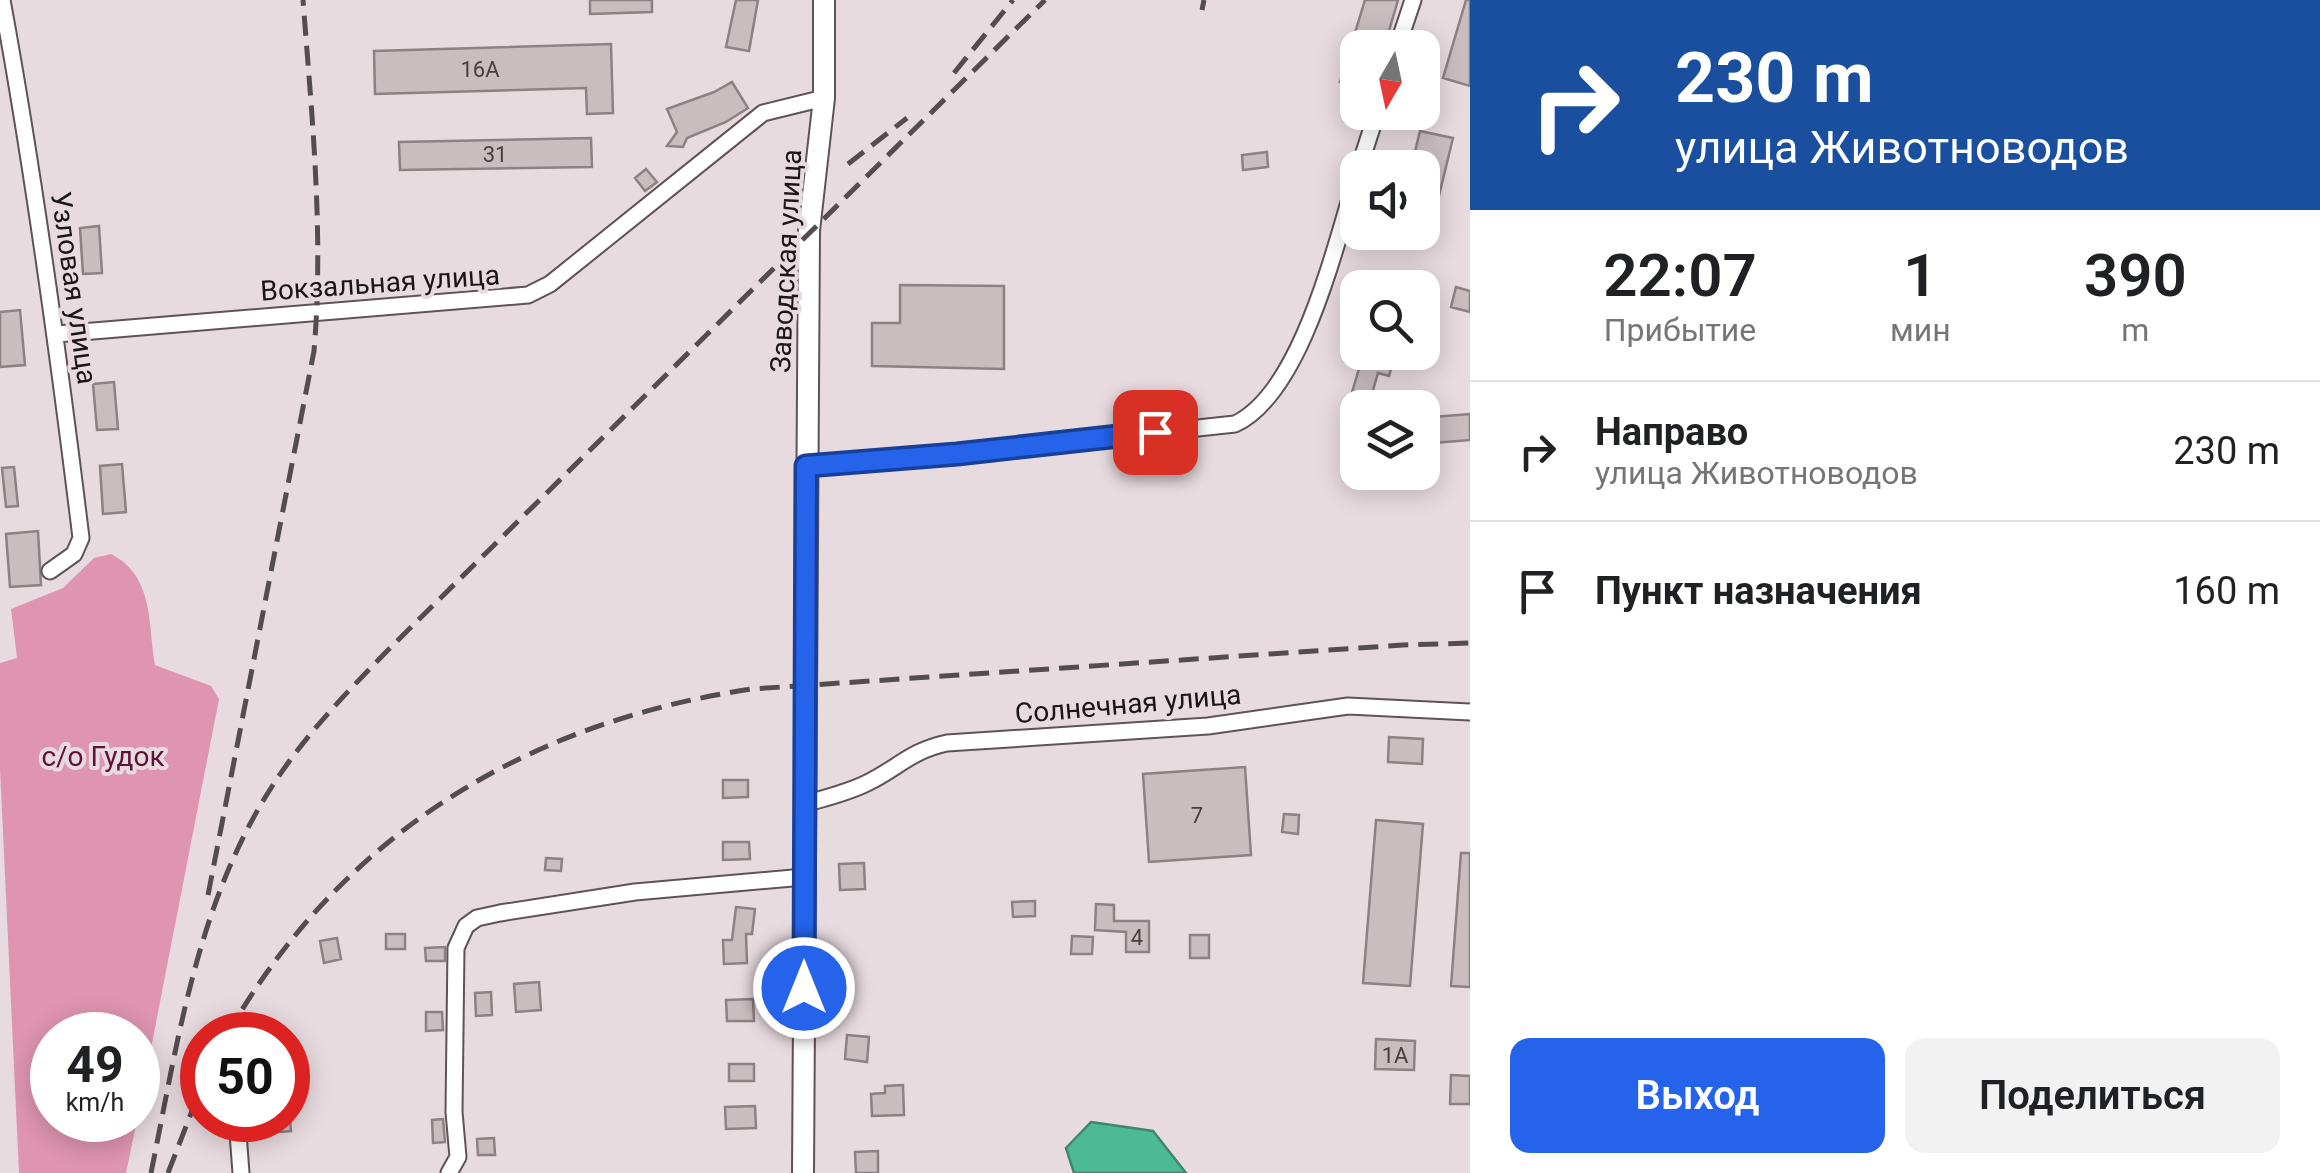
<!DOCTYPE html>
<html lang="ru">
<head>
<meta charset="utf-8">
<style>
  body { margin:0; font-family:Roboto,sans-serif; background:#f2f2f2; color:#202124; height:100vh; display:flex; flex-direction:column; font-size:38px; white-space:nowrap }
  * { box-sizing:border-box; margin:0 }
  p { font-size:32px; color:#757577 }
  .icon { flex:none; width:55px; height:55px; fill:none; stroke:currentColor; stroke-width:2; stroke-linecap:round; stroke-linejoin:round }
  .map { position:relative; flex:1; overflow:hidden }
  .details { display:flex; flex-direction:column; background:#fff; width:850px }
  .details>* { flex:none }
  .guide { background:#1a4fa0; color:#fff; overflow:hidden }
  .needle { width:65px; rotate:189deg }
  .buttons { position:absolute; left:1340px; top:30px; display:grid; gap:20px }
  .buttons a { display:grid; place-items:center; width:100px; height:100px; border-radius:20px; background:#fff; box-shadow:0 5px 25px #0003; font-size:50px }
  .speed { position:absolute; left:30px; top:1012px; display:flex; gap:20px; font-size:50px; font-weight:700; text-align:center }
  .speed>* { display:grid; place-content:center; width:130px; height:130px; border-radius:50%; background:#fff; box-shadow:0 5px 25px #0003; line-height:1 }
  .speed small { font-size:25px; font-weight:400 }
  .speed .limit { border:15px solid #d22; background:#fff; color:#111 }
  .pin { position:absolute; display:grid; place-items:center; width:85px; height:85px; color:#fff; margin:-42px; border-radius:20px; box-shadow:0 5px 15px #0006 }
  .me { position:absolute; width:110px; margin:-55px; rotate:0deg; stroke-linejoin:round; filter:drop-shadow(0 0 8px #0008) }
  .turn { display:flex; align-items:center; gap:35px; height:210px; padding:0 40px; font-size:45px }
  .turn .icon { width:130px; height:130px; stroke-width:2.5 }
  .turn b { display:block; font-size:70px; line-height:85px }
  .eta { display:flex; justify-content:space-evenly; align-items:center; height:170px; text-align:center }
  .eta b { font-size:60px; font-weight:600; line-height:70px }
  .primary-button { display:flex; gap:20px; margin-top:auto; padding:20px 40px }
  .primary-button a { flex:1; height:115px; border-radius:20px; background:#2563eb; color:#fff; font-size:40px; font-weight:600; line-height:115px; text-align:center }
  .primary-button a+a { background:#f2f2f2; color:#202124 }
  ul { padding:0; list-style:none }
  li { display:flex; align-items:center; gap:30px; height:140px; padding:0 40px; border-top:2px solid #e0e0e0 }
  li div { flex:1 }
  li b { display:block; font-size:38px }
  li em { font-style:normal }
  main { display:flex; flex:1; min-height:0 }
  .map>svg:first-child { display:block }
  .green { fill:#df95b0 }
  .water { fill:#4eba95; stroke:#3e886f; stroke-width:2.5 }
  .building { fill:#c9bdc0; stroke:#8c8184; stroke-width:2.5 }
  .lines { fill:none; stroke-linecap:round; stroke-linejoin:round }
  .minor-casing { stroke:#5e5356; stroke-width:19 }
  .major-casing { stroke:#5e5356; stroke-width:24 }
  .minor { stroke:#fff; stroke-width:15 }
  .major { stroke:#fff; stroke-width:20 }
  .rail { stroke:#544d50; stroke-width:5; stroke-dasharray:20 10; stroke-linecap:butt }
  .route-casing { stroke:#184099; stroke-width:25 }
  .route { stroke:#2563eb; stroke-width:18 }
  .labels { text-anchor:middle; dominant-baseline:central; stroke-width:8; stroke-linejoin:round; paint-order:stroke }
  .number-label { font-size:22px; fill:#463f41 }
  .street-label { font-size:28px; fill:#1a1517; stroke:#e8dbdf }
  .park-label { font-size:28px; fill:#601137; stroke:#e8dbdf }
</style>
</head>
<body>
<main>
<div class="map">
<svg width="1470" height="1173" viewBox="0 0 1470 1173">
  <rect width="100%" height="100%" fill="#e8dbdf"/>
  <path class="green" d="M 111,554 C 154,576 148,623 155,665 L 211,686 L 219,699 L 138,1115 L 138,1035 L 52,1035 L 52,1120 L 137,1120 L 126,1173 L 19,1173 L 0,769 L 0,663 L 17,658 L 11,609 L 63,588 L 94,558 Z"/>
  <path class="water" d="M 1091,1122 L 1153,1131 L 1186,1173 L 1074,1173 L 1066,1148 Z"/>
  <path class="building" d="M 590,0 L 652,0 L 652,12 L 590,14 Z
    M 736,0 L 758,0 L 749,51 L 726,47 Z
    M 1365,0 L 1398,0 L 1384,48 L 1358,48 L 1358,87 L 1340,82 Z
    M 1466,0 L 1470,0 L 1470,86 L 1443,78 Z
    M 611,44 L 613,113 L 587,114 L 586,88 L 375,94 L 374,51 Z
    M 732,82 L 748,108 L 726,122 L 687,138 L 683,147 L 667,146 L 677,132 L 667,109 L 714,92 Z
    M 1420,131 L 1453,138 L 1427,245 L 1422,244 L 1422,168 L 1411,168 Z
    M 591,138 L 592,167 L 400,170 L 399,142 Z
    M 1267,152 L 1268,167 L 1243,170 L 1242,155 Z
    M 646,169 L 657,182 L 645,191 L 635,178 Z
    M 99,226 L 102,273 L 83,274 L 80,228 Z
    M 900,285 L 1004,286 L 1004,369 L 872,366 L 872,323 L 900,323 Z
    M 1456,287 L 1470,291 L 1470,312 L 1451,307 Z
    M 20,310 L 25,365 L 0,367 L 0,312 Z
    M 1364,352 L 1396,352 L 1389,376 L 1378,373 L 1369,404 L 1350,399 Z
    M 114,382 L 118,429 L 97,430 L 93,384 Z
    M 1470,414 L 1470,440 L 1422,444 L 1422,418 Z
    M 122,464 L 126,512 L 103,514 L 100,466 Z
    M 14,467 L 18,506 L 6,507 L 2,468 Z
    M 38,531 L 41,585 L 10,587 L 6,534 Z
    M 1389,737 L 1423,739 L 1422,764 L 1388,762 Z
    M 1245,767 L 1251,855 L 1149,862 L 1143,774 Z
    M 723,780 L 748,780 L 748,797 L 723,798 Z
    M 1284,814 L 1299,815 L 1298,834 L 1282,832 Z
    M 1376,820 L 1423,824 L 1410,986 L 1363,983 Z
    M 723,842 L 749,842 L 750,859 L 723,860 Z
    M 1461,853 L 1470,853 L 1470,987 L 1451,986 Z
    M 546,858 L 562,859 L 561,871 L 545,870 Z
    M 864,863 L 865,889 L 840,890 L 839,864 Z
    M 1035,901 L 1035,916 L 1013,917 L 1012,902 Z
    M 1096,904 L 1114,905 L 1114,921 L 1149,921 L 1149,952 L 1126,952 L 1126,932 L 1095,930 Z
    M 736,907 L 755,909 L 752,934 L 746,934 L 747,963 L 724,964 L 723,940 L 732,940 Z
    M 386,934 L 405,934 L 405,949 L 386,949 Z
    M 1190,935 L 1209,935 L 1209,958 L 1190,958 Z
    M 1072,936 L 1093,937 L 1092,954 L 1071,954 Z
    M 337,938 L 341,959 L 324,963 L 320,941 Z
    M 445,947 L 445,961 L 426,961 L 425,948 Z
    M 539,982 L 541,1010 L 516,1012 L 514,984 Z
    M 491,992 L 492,1015 L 476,1016 L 475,993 Z
    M 753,999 L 754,1021 L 727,1021 L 726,1000 Z
    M 426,1012 L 442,1012 L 443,1030 L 426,1031 Z
    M 847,1035 L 869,1037 L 867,1062 L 845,1059 Z
    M 1376,1039 L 1415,1041 L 1414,1070 L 1375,1069 Z
    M 729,1064 L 754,1064 L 754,1081 L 729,1081 Z
    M 1451,1075 L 1470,1076 L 1470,1104 L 1450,1104 Z
    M 903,1085 L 904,1115 L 872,1116 L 871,1094 L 885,1093 L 885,1086 Z
    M 755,1106 L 756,1128 L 726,1129 L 725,1107 Z
    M 443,1119 L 445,1142 L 433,1143 L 432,1120 Z
    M 267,1120 L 290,1120 L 291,1131 L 268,1133 Z
    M 494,1138 L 495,1155 L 478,1155 L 477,1139 Z
    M 878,1151 L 878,1173 L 856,1173 L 855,1152 Z"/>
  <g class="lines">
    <g class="minor-casing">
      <path id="minor" d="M 2,0 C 35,179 59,358 81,538 L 74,554 L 50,571
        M 1397,48 L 1413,0
        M 1359,168 L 1377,112
        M 57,334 L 528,295 L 550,284 L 763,113 L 824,98
        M 806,466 L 957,454 L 1235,424 C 1303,392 1336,241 1358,172
        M 804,804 C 825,798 847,793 867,783 C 898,768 910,751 947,743 L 1208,726 L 1348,706 L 1470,712
        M 237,1120 L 241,1173
        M 449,1173 L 458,1157 L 454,1112 L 456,948 L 466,926 L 477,918 L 500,913 L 635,892 L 804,877"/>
    </g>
    <g class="major-casing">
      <path id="major" d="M 803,1173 L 809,231 L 824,98 L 824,0"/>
    </g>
    <use href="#minor" class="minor"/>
    <use href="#major" class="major"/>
    <path class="rail" d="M 1202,10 L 1204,0
      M 954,73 L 1013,0
      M 848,164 L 907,118
      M 208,895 L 314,351 C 324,234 312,117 303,0
      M 227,1035 C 341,834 527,722 752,689 L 1403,645 L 1470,643
      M 151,1173 C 178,1040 197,904 271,788 C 304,736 347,692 390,648 L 1045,0
      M 168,1173 L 202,1085"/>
  </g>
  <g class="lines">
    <g class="route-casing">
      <path id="route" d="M 804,988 L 806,466 L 957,454 L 1155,432"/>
    </g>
    <use href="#route" class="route"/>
  </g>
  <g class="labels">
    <g class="number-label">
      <text x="480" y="69">16А</text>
      <text x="495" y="154">31</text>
      <text x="1197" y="815">7</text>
      <text x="1137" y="937">4</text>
      <text x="1395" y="1055">1А</text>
    </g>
    <g class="street-label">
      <text transform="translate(786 261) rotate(-87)">Заводская улица</text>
      <text transform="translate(380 283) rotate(-4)">Вокзальная улица</text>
      <text transform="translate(74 288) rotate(82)">Узловая улица</text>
      <text transform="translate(1128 704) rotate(-5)">Солнечная улица</text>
    </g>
    <g class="park-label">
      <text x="103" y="756">с/о Гудок</text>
    </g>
  </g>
</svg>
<div class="buttons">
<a><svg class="needle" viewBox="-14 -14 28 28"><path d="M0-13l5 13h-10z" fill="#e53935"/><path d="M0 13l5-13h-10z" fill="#757577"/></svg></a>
<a><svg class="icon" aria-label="sound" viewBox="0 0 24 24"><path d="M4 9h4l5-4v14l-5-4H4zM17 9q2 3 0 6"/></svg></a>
<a><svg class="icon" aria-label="search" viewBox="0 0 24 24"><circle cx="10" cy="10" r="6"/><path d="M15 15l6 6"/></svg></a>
<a><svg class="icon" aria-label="layers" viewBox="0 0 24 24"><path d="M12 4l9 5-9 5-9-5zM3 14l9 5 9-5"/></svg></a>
</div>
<div class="speed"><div>49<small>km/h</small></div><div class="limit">50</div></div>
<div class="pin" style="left:1155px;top:432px;background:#d93025"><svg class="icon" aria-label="arrive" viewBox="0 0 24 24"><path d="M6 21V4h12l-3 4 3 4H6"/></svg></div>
<svg class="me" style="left:804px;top:988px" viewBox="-20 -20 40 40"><circle r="17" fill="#2563eb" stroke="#fff" stroke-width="3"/><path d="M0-11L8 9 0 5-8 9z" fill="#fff"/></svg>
</div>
<section class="details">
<div class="guide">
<div class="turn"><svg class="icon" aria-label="right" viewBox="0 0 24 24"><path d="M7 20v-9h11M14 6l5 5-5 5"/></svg><div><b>230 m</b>улица Животноводов</div></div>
</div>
<div class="eta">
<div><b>22:07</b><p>Прибытие</p></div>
<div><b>1</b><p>мин</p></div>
<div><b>390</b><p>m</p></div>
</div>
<ul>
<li><svg class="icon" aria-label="right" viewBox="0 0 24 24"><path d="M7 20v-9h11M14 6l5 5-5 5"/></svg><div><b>Направо</b><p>улица Животноводов</p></div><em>230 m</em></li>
<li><svg class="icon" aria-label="arrive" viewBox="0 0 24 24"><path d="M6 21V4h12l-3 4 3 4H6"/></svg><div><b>Пункт назначения</b></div><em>160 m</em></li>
</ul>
<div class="primary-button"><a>Выход</a><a>Поделиться</a></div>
</section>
</main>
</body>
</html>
